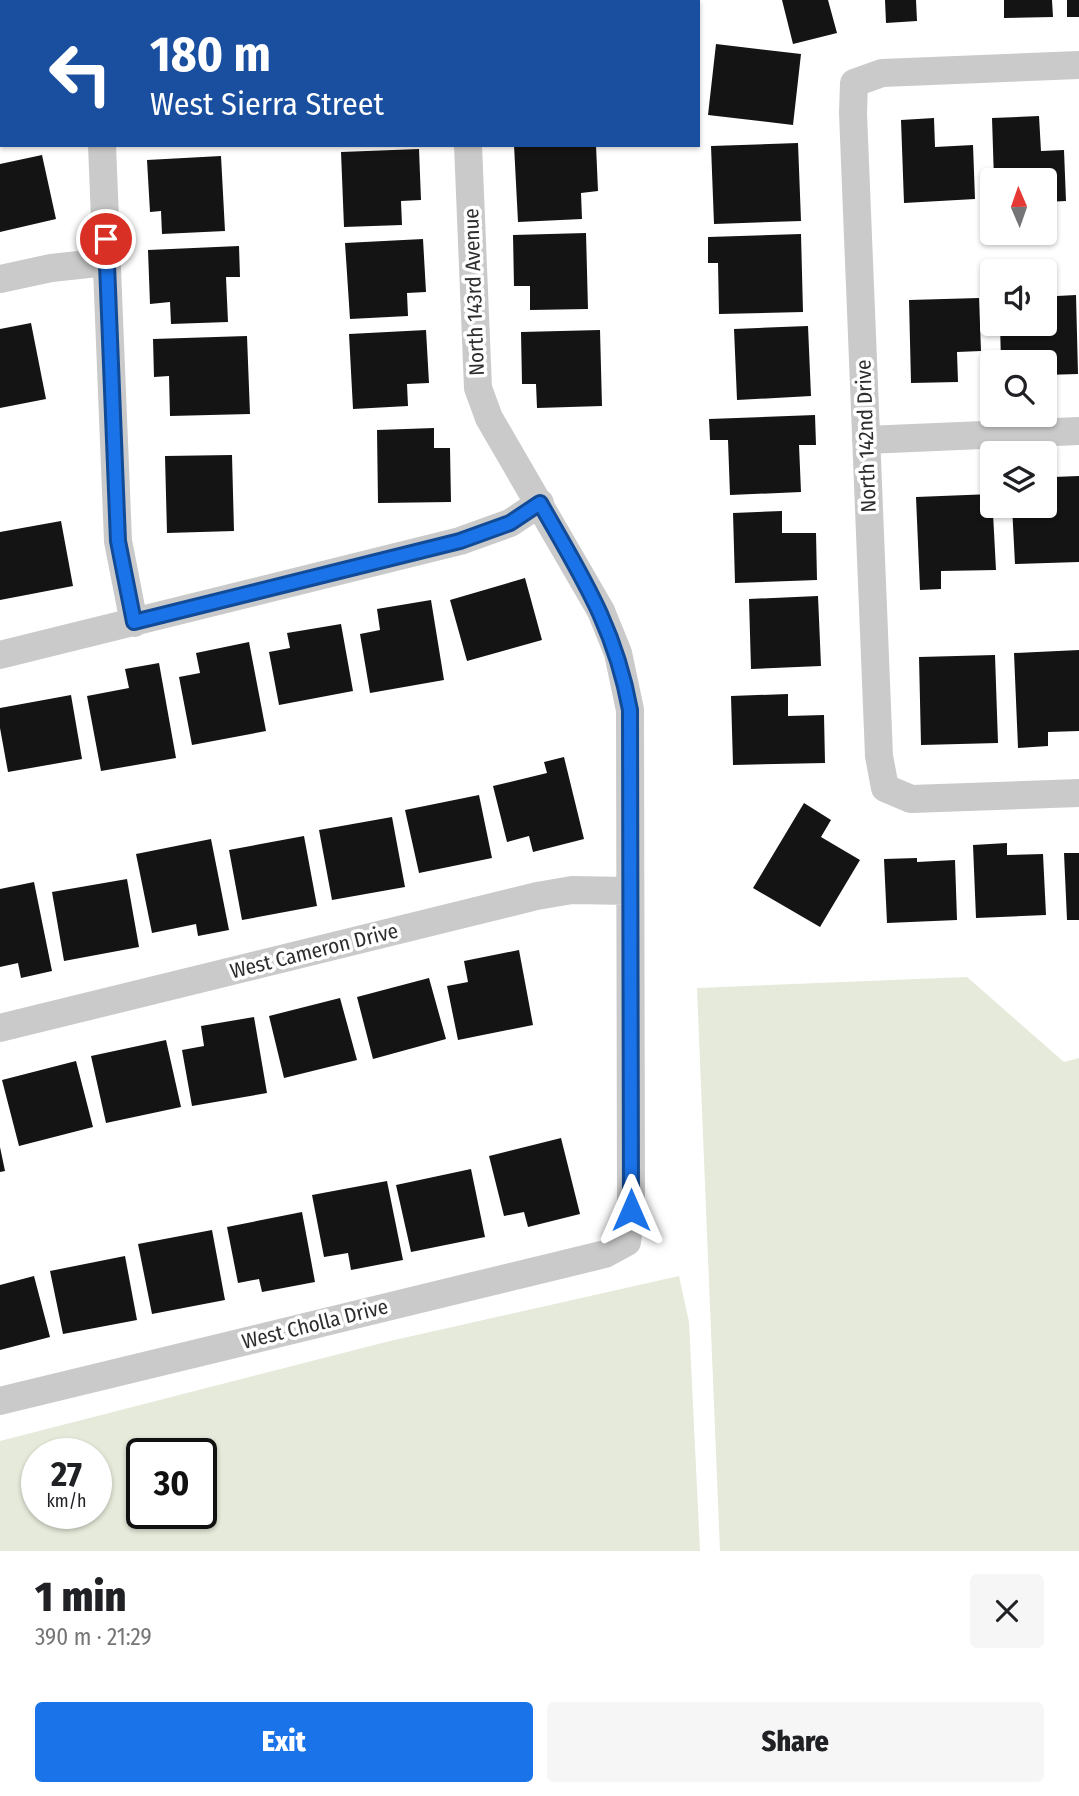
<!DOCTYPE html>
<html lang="en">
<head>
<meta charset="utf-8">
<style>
  body { margin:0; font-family:"Fira Sans Condensed",sans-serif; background:#f6f6f6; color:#202124; height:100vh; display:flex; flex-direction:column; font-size:26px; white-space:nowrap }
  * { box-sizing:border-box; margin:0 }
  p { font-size:23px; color:#757577 }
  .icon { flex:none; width:38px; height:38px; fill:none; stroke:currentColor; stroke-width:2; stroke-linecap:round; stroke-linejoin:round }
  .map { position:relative; height:1551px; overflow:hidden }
  .drawer { display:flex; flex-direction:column; background:#fff; flex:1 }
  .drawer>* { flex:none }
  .top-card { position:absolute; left:0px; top:0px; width:700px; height:147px; box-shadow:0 2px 5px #0004; background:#1a4fa0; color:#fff; overflow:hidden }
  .needle { width:46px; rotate:358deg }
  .tools { position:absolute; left:980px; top:168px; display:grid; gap:14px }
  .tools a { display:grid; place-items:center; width:77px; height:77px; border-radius:7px; background:#fff; box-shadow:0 2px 5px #0004; font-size:35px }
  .speed { position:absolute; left:21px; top:1438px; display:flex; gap:14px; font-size:35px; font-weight:700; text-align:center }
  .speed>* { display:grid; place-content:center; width:91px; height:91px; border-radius:50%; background:#fff; box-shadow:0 2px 5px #0004; line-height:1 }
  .speed small { font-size:18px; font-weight:400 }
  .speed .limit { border:4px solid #111; border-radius:10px; background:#fff; color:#111 }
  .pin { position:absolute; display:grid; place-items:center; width:60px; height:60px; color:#fff; margin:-30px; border:4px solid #fff; border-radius:50%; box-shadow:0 2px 7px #0007 }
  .me { position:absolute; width:77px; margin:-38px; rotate:0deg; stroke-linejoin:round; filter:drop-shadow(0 0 5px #0008) }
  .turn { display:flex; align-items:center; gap:24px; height:147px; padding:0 35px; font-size:32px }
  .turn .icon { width:91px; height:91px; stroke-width:2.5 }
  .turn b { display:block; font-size:49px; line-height:60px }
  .round { display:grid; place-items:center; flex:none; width:74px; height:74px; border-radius:7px; background:#f6f6f6 }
  .headline { display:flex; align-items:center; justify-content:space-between; height:119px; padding:0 35px }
  h1 { font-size:42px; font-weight:800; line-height:52px }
  .cta { display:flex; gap:14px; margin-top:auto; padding:14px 35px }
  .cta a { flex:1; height:80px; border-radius:7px; background:#1a73e8; color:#fff; font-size:28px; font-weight:800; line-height:80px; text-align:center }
  .cta a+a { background:#f6f6f6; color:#202124 }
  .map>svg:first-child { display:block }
  .green { fill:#e5eada; fill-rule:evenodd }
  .building { fill:#141414 }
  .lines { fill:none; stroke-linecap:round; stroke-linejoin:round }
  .street { stroke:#cacaca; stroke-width:28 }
  .route-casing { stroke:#114b97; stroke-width:18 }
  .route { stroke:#1a73e8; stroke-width:12 }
  .labels { text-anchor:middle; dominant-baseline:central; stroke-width:7; stroke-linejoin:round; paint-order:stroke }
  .street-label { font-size:21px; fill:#2d2d2d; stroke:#fff }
</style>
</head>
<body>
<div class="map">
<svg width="1079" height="1551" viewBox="0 0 1079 1551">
  <rect width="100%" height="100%" fill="#fff"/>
  <path class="green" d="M 967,977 L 1064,1062 L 1079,1058 L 1079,1551 L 720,1551 L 697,988 Z
    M 679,1276 L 689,1322 L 700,1551 L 0,1551 L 0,1441 L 390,1341 ZM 37,1454 L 96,1454 L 96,1514 L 37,1514 ZM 142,1454 L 201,1454 L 201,1514 L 142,1514 Z"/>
  <path class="building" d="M 782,0 L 828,0 L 837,33 L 793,44 Z
    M 885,0 L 916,0 L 917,21 L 886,23 Z
    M 1004,0 L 1052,0 L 1053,17 L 1004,18 Z
    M 1067,0 L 1079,0 L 1079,17 L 1067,17 Z
    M 716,44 L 801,54 L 793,125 L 708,115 Z
    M 1039,116 L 1041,151 L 1064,150 L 1066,201 L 1045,202 L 1045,180 L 994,180 L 992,118 Z
    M 934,118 L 935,147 L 973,145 L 975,199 L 904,203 L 901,120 Z
    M 798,143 L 801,221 L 714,224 L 711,146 Z
    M 514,145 L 596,145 L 598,191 L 581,193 L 582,219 L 518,222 Z
    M 419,149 L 421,200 L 401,201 L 402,225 L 344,227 L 341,152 Z
    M 42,155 L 56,219 L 0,232 L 0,164 Z
    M 221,156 L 225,231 L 162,234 L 161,211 L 150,212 L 147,160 Z
    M 586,233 L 588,309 L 530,310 L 530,286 L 514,286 L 513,235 Z
    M 801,234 L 803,312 L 719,314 L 718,263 L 708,263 L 708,237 Z
    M 423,239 L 426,292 L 407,293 L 408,316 L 350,319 L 345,243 Z
    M 239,246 L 240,277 L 226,277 L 228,322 L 171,324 L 170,302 L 150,304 L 148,250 Z
    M 1045,283 L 1056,283 L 1057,296 L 1076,295 L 1078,374 L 1045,375 L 1045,362 L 1001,362 L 1000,324 L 1045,324 Z
    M 979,298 L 981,351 L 957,352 L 958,382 L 911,383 L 909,300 Z
    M 31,323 L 46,399 L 0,408 L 0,329 Z
    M 808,326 L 811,396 L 737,400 L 734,329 Z
    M 426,330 L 429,383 L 407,384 L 408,406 L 353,409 L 349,334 Z
    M 600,330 L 602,406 L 537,408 L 536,384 L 522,384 L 521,332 Z
    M 247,336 L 250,414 L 170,416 L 169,376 L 154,377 L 153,339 Z
    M 815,415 L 816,445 L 799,445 L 801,492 L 730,495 L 728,440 L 710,440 L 709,419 Z
    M 434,428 L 434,448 L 450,448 L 451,502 L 378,503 L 377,430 Z
    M 232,455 L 234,531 L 167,533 L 165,456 Z
    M 1079,476 L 1079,562 L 1015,564 L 1012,506 L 1045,506 L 1045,492 L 1054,492 L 1053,477 Z
    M 992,494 L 996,570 L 941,571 L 941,589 L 920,590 L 916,497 Z
    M 782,511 L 782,533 L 816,533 L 817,580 L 735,583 L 733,513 Z
    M 61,521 L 73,586 L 0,600 L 0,532 Z
    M 525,578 L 542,640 L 467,661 L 450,600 Z
    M 818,596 L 821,666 L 751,669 L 749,599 Z
    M 431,600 L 444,680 L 370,693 L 360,634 L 380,630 L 377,609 Z
    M 341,624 L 353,691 L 279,705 L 269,652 L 290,648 L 287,633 Z
    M 249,642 L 266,731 L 192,745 L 179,677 L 200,673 L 196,653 Z
    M 1079,650 L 1079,731 L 1048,732 L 1048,746 L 1018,748 L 1014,653 Z
    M 995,655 L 998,743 L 921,745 L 919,657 Z
    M 159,663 L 176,758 L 101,771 L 87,696 L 129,688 L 125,669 Z
    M 788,694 L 788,716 L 824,715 L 825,763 L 733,765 L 731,696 Z
    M 71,695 L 82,759 L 8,772 L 0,728 L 0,708 Z
    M 564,757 L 584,839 L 533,852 L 529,836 L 507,842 L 493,786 L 547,773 L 544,762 Z
    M 479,795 L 492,858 L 419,873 L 405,810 Z
    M 804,803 L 831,820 L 821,837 L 860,860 L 820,927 L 753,888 Z
    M 392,817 L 405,887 L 332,900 L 319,830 Z
    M 304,836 L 317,906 L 242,920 L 229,850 Z
    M 211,839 L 229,930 L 198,936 L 196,924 L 152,933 L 136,854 Z
    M 1007,843 L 1007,855 L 1043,854 L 1046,915 L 976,918 L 973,845 Z
    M 1064,853 L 1079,853 L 1079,920 L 1067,920 Z
    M 917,858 L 917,862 L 955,860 L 957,920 L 887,923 L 884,859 Z
    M 127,879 L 139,947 L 64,961 L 52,892 Z
    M 34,882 L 52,971 L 21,978 L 18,963 L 0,967 L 0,889 Z
    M 519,950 L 533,1025 L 458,1040 L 447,986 L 468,982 L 464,961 Z
    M 429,978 L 446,1039 L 373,1059 L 357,997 Z
    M 340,998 L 357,1060 L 284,1078 L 269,1016 Z
    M 254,1017 L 267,1093 L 192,1106 L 182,1050 L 204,1046 L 201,1026 Z
    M 166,1040 L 181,1107 L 106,1123 L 91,1056 Z
    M 76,1061 L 93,1127 L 19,1146 L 2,1080 Z
    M 561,1138 L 580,1214 L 528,1227 L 524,1212 L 504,1216 L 489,1156 Z
    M 0,1147 L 5,1171 L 0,1172 Z
    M 471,1169 L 485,1237 L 411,1252 L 396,1185 Z
    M 387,1181 L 403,1260 L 351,1270 L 348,1253 L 324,1257 L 312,1195 Z
    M 302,1212 L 315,1282 L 262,1292 L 259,1279 L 238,1283 L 227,1227 Z
    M 212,1230 L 225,1300 L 152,1314 L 138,1244 Z
    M 125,1256 L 137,1320 L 63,1334 L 50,1271 Z
    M 34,1276 L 50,1337 L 0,1350 L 0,1285 Z"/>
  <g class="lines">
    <path class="street" d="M 96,0 L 96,2
      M 463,0 L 463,2
      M 1079,65 L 882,73 L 854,83 L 853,113 L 879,756 L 885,788 L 911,799 L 1079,793
      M 102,145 L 118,541 L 134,623
      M 0,279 L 51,268 L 107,262
      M 866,440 L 1079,431
      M 0,655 L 460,541 L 510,523 L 540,503
      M 0,1028 L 537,896 L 572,890 L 630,891
      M 0,1401 L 605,1254 L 627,1242 L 631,1210 L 630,710 L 618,653 L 601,611 L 489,418 L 478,388 L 468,145"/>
  </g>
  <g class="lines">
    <g class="route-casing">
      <path id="route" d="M 106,239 L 118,541 L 134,622 L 460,541 L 510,523 L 540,503 C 581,575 615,627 630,710 L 631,1210"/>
    </g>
    <use href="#route" class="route"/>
  </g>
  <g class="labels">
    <g class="street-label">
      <text transform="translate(474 292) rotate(-92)">North 143rd Avenue</text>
      <text transform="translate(866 436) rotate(-92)">North 142nd Drive</text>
      <text transform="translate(314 951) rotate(-14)">West Cameron Drive</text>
      <text transform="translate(315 1324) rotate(-14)">West Cholla Drive</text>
    </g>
  </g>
</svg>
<div class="tools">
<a><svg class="needle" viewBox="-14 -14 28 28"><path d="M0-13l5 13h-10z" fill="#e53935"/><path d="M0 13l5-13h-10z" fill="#757577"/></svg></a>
<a><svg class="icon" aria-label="sound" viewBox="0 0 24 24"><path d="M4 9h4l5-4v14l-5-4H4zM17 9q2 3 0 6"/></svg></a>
<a><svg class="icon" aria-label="search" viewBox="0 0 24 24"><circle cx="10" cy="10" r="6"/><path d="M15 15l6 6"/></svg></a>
<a><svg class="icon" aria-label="layers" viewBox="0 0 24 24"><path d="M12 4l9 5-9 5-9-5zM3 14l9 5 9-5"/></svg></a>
</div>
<div class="speed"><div>27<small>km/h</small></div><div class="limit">30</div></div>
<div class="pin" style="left:106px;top:239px;background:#d93025"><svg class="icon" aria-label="arrive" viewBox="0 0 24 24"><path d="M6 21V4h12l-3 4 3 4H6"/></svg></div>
<svg class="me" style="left:631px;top:1210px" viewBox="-20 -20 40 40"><path d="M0-17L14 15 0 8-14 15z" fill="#1a73e8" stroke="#fff" stroke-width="4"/></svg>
<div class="top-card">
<div class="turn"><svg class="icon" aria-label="left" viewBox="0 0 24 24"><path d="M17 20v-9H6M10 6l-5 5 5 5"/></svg><div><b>180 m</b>West Sierra Street</div></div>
</div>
</div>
<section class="drawer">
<div class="headline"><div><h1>1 min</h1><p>390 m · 21:29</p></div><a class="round"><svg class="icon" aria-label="close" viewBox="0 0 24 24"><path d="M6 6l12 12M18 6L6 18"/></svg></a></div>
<div class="cta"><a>Exit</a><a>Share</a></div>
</section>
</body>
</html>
